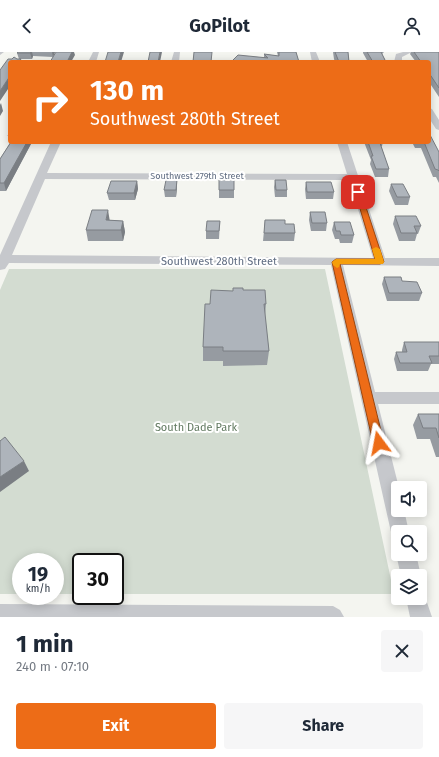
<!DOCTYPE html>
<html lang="en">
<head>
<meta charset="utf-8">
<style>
  body { margin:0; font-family:"Fira Sans",sans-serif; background:#f6f6f7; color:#1f2937; height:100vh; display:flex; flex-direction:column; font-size:15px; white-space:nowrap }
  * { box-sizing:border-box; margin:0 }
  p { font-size:13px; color:#747a83 }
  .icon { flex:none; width:22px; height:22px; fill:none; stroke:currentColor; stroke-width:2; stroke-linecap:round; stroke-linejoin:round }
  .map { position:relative; height:565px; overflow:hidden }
  .drawer { display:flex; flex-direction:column; background:#fff; flex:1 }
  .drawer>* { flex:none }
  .guide { position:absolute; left:8px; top:8px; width:423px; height:84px; border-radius:4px; box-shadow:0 2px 10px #0003; background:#ed6c17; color:#fff; overflow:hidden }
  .controls { position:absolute; left:391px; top:429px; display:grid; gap:8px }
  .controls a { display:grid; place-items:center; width:36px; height:36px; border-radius:4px; background:#fff; box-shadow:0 2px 10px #0003; font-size:20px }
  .speed { position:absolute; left:12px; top:501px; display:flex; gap:8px; font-size:20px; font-weight:700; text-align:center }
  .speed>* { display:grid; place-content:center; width:52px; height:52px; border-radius:50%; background:#fff; box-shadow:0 2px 10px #0003; line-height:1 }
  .speed small { font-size:10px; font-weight:400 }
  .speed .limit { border:2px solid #111; border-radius:6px; background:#fff; color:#111 }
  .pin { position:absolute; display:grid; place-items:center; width:34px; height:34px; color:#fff; margin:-17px; border-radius:8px; box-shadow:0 2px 6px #0006 }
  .me { position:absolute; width:44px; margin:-22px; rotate:347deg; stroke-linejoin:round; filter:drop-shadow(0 0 3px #0008) }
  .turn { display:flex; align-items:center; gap:14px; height:84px; padding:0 16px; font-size:18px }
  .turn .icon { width:52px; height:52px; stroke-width:2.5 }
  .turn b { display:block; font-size:28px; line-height:34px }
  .round { display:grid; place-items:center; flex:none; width:42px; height:42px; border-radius:4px; background:#f6f6f7 }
  .summary { display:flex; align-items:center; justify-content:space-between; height:68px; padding:0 16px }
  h1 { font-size:24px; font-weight:700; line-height:30px }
  .primary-button { display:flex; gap:8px; margin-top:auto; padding:8px 16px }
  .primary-button a { flex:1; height:46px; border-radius:4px; background:#ed6c17; color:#fff; font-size:16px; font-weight:700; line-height:46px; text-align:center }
  .primary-button a+a { background:#f6f6f7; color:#1f2937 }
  header { display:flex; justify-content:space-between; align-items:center; height:52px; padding:0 16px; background:#fff; font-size:18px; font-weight:700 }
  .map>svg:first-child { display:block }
  .green { fill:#d3dcd1 }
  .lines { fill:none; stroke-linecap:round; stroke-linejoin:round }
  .minor { fill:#c6c8cc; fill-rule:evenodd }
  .wall { fill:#969ba1 }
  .shaded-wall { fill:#7a7e83 }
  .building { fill:#aeb4bb; stroke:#7a7e83 }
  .route { fill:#ed6c17; stroke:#9a460f }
  .slow { fill:#f59e0b }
  .labels { text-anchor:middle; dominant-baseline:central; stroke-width:4; stroke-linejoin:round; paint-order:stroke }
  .far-street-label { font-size:9px; fill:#616e83; stroke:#fff }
  .street-label { font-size:11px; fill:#616e83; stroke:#fff }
  .park-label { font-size:11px; fill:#627a61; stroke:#fff }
</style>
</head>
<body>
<header><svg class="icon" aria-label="back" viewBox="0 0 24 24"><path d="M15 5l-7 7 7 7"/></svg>GoPilot<svg class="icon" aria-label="person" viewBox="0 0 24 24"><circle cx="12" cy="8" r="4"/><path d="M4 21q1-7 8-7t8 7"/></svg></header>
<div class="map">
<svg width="439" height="565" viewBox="0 0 439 565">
  <rect width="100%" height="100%" fill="#f4f5f0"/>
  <path class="green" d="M 9,217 L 325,217 L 394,542 L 115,542 L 115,510 L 81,510 L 81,542 L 55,542 L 55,510 L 21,510 L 21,542 L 0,542 L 0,238 Z"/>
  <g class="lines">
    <path class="minor" d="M 0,0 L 4,0 L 0,3 Z
      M 93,0 L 99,0 L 96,10 L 88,10 Z
      M 174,0 L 180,0 L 179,10 L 171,10 Z
      M 310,0 L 316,0 L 320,10 L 312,10 Z
      M 403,0 L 412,0 L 402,5 L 402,10 L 394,10 L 396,2 Z
      M 429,56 L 432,57 L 439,68 L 439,78 L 436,77 L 429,66 Z
      M 51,90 L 61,90 L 47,121 L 347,122 L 337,90 L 347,90 L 385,206 L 439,206 L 439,214 L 343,213 L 375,340 L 439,340 L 439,352 L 378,352 L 399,436 L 398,458 L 404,458 L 409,480 L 398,480 L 398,488 L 393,486 L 391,480 L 331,213 L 9,211 L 5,217 L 0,218 L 0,203 ZM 45,127 L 349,128 L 373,206 L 12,203 Z
      M 398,498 L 398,502 L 416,502 L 421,524 L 420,526 L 420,524 L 401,524 L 396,502 Z
      M 420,537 L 423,539 L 432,565 L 410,565 L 406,546 L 420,546 Z
      M 0,552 L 333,554 L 340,558 L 344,565 L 0,565 Z"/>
  </g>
  <path class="wall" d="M 18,0 L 55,0 L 53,5 L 33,4 L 32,7 L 19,7 L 17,1 Z
    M 277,0 L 296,0 L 299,10 L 300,10 L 232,10 L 232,9 L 264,6 L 264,2 L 278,4 Z
    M 333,0 L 348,0 L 349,10 L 335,10 L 334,7 Z
    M 363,0 L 384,0 L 382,2 L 386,10 L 368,10 L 363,1 Z
    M 411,0 L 439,0 L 439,45 L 429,30 L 429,10 L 416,10 L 410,2 Z
    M 10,80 L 10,90 L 32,90 L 6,139 L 0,139 L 0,107 L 10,91 L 8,84 Z
    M 364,90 L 383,90 L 382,94 L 381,94 L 389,117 L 388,125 L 375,125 L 370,112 L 371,108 Z
    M 412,90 L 429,90 L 439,100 L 439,131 L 436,125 L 433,125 L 421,96 L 415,96 Z
    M 177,128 L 177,135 L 176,145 L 165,145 L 164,138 Z
    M 219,128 L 234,138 L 234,146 L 219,146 Z
    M 275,128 L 287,138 L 287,145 L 275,145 L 274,135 Z
    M 137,129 L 138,137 L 135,148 L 109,148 L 107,141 Z
    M 306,130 L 334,140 L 333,147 L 306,147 L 305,137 Z
    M 391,132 L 410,145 L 408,153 L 395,153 L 389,139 Z
    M 310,160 L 327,171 L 326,179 L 311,179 L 309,168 Z
    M 395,164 L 421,174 L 418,182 L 417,182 L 415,189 L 399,189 L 393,172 Z
    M 110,168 L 123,169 L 125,180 L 123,189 L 88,189 L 86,178 Z
    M 265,168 L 285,172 L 295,181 L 294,189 L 263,189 Z
    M 220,169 L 219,187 L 206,187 L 206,179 Z
    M 334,170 L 354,183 L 352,191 L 340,191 L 339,187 L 335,187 L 332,178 Z
    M 384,225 L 402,229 L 422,241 L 419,249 L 387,249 L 382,232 Z
    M 243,238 L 266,252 L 265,264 L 269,299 L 267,313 L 223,314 L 223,309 L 203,309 L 203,295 L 210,252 Z
    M 404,290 L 439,290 L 439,312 L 431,312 L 428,319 L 397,319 L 394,307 L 396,300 L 402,300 L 402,298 Z
    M 418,362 L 439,362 L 439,405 L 436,405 L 430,387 L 417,387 L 413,373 Z"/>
  <path class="shaded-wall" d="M 31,0 L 32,0 L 33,4 L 32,7 L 30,1 Z
    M 52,0 L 55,0 L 53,5 Z
    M 70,0 L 74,0 L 75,3 L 71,10 L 67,10 Z
    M 121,0 L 124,0 L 121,10 L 118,10 Z
    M 160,0 L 162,0 L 160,10 L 158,10 Z
    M 10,24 L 10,34 L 0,49 L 0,39 Z
    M 1,51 L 3,59 L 0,64 L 0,53 Z
    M 27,90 L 32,90 L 6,139 L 4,131 Z
    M 177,128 L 177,135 L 176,145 L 176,138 Z
    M 137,129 L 138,137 L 135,148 L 134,141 Z
    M 108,158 L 110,170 L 106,168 Z
    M 123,169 L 125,180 L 123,189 L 121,178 Z
    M 24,409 L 29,419 L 0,440 L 0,425 Z"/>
  <path class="building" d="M 18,0 L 31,0 L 30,1 L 17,1 Z
    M 56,0 L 72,0 L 67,10 L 50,10 Z
    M 108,0 L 121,0 L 118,10 L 122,10 L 105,10 Z
    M 150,0 L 160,0 L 158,10 L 148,10 Z
    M 194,0 L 212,0 L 211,10 L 193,10 Z
    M 279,0 L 296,0 L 299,10 L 300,10 L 233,10 L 232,9 L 238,3 L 268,6 L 264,2 L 279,4 Z
    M 335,0 L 348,0 L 349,10 L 339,10 Z
    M 367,0 L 381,0 L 386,10 L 373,10 Z
    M 414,0 L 439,0 L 439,36 L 429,21 L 429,10 L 421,10 Z
    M 14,5 L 17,7 L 21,7 L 19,10 L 10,10 L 10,24 L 0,39 L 0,18 L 8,7 L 12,7 Z
    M 10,80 L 10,84 L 8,84 Z
    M 429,81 L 439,100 L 439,119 L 438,118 L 435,117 L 424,90 L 429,90 Z
    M 11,90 L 27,90 L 4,131 L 0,131 L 0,107 Z
    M 368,90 L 381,90 L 381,91 L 380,91 L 389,117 L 376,117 L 371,104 L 373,104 Z
    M 166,128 L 177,128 L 176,138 L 164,138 Z
    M 219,128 L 234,128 L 234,138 L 219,138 Z
    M 275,128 L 286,128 L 287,138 L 276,138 Z
    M 111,129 L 137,129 L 134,141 L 107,141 Z
    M 306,130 L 331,130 L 334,140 L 307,140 Z
    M 391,132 L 403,132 L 410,145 L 397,145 Z
    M 92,158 L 108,158 L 106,168 L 123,169 L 121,178 L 86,178 Z
    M 310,160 L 325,160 L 327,171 L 312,171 Z
    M 395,164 L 416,164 L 421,174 L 414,174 L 417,181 L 401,181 Z
    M 265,168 L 285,168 L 285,172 L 294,172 L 295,181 L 264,181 Z
    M 207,169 L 220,169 L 219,179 L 206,179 Z
    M 334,170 L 350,170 L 354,183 L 341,183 L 340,179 L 336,179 Z
    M 384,225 L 401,225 L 402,229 L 417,230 L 422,241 L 389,241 Z
    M 233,236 L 243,236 L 243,238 L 265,238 L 266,252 L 264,252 L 269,299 L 223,299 L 223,295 L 203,295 L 205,252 L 210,252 L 211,238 L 233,239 Z
    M 404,290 L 439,290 L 439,304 L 429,304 L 432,311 L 400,311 L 396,300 L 407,300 Z
    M 418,362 L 439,362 L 439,386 L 436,376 L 423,376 Z
    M 5,385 L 24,409 L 0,425 L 0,389 Z"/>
  <path class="route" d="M 355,138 L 361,140 L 384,210 L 380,212 L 340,212 L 384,391 L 383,394 L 379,395 L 375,394 L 373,391 L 332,210 L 336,207 L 375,207 L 355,140 Z"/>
  <path class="slow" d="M 376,195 L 380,197 L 384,210 L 383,212 L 340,212 L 339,215 L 337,216 L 333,213 L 332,210 L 336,207 L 375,207 L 372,197 Z"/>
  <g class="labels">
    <g class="far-street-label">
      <text x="197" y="124">Southwest 279th Street</text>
    </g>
    <g class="street-label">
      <text x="219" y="209">Southwest 280th Street</text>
    </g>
    <g class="park-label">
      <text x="196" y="375">South Dade Park</text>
    </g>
  </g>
</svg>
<div class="controls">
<a><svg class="icon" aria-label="sound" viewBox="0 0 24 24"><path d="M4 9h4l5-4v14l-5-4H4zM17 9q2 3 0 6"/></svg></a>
<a><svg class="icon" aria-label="search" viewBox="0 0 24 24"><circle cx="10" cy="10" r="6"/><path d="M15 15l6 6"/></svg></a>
<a><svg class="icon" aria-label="layers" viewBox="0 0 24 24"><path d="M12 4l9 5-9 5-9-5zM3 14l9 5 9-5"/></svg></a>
</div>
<div class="speed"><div>19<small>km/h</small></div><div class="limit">30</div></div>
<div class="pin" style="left:358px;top:140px;background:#d93025"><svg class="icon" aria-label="arrive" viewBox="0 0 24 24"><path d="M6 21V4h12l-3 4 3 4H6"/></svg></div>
<svg class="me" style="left:379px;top:391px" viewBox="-20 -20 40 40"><path d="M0-17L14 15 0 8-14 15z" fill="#ed6c17" stroke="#fff" stroke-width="4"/></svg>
<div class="guide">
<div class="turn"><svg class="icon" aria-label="right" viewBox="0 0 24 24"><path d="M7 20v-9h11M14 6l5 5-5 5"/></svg><div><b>130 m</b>Southwest 280th Street</div></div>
</div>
</div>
<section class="drawer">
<div class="summary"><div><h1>1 min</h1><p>240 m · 07:10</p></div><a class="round"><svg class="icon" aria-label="close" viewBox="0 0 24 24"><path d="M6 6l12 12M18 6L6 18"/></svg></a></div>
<div class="primary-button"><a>Exit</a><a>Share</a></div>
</section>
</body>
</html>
